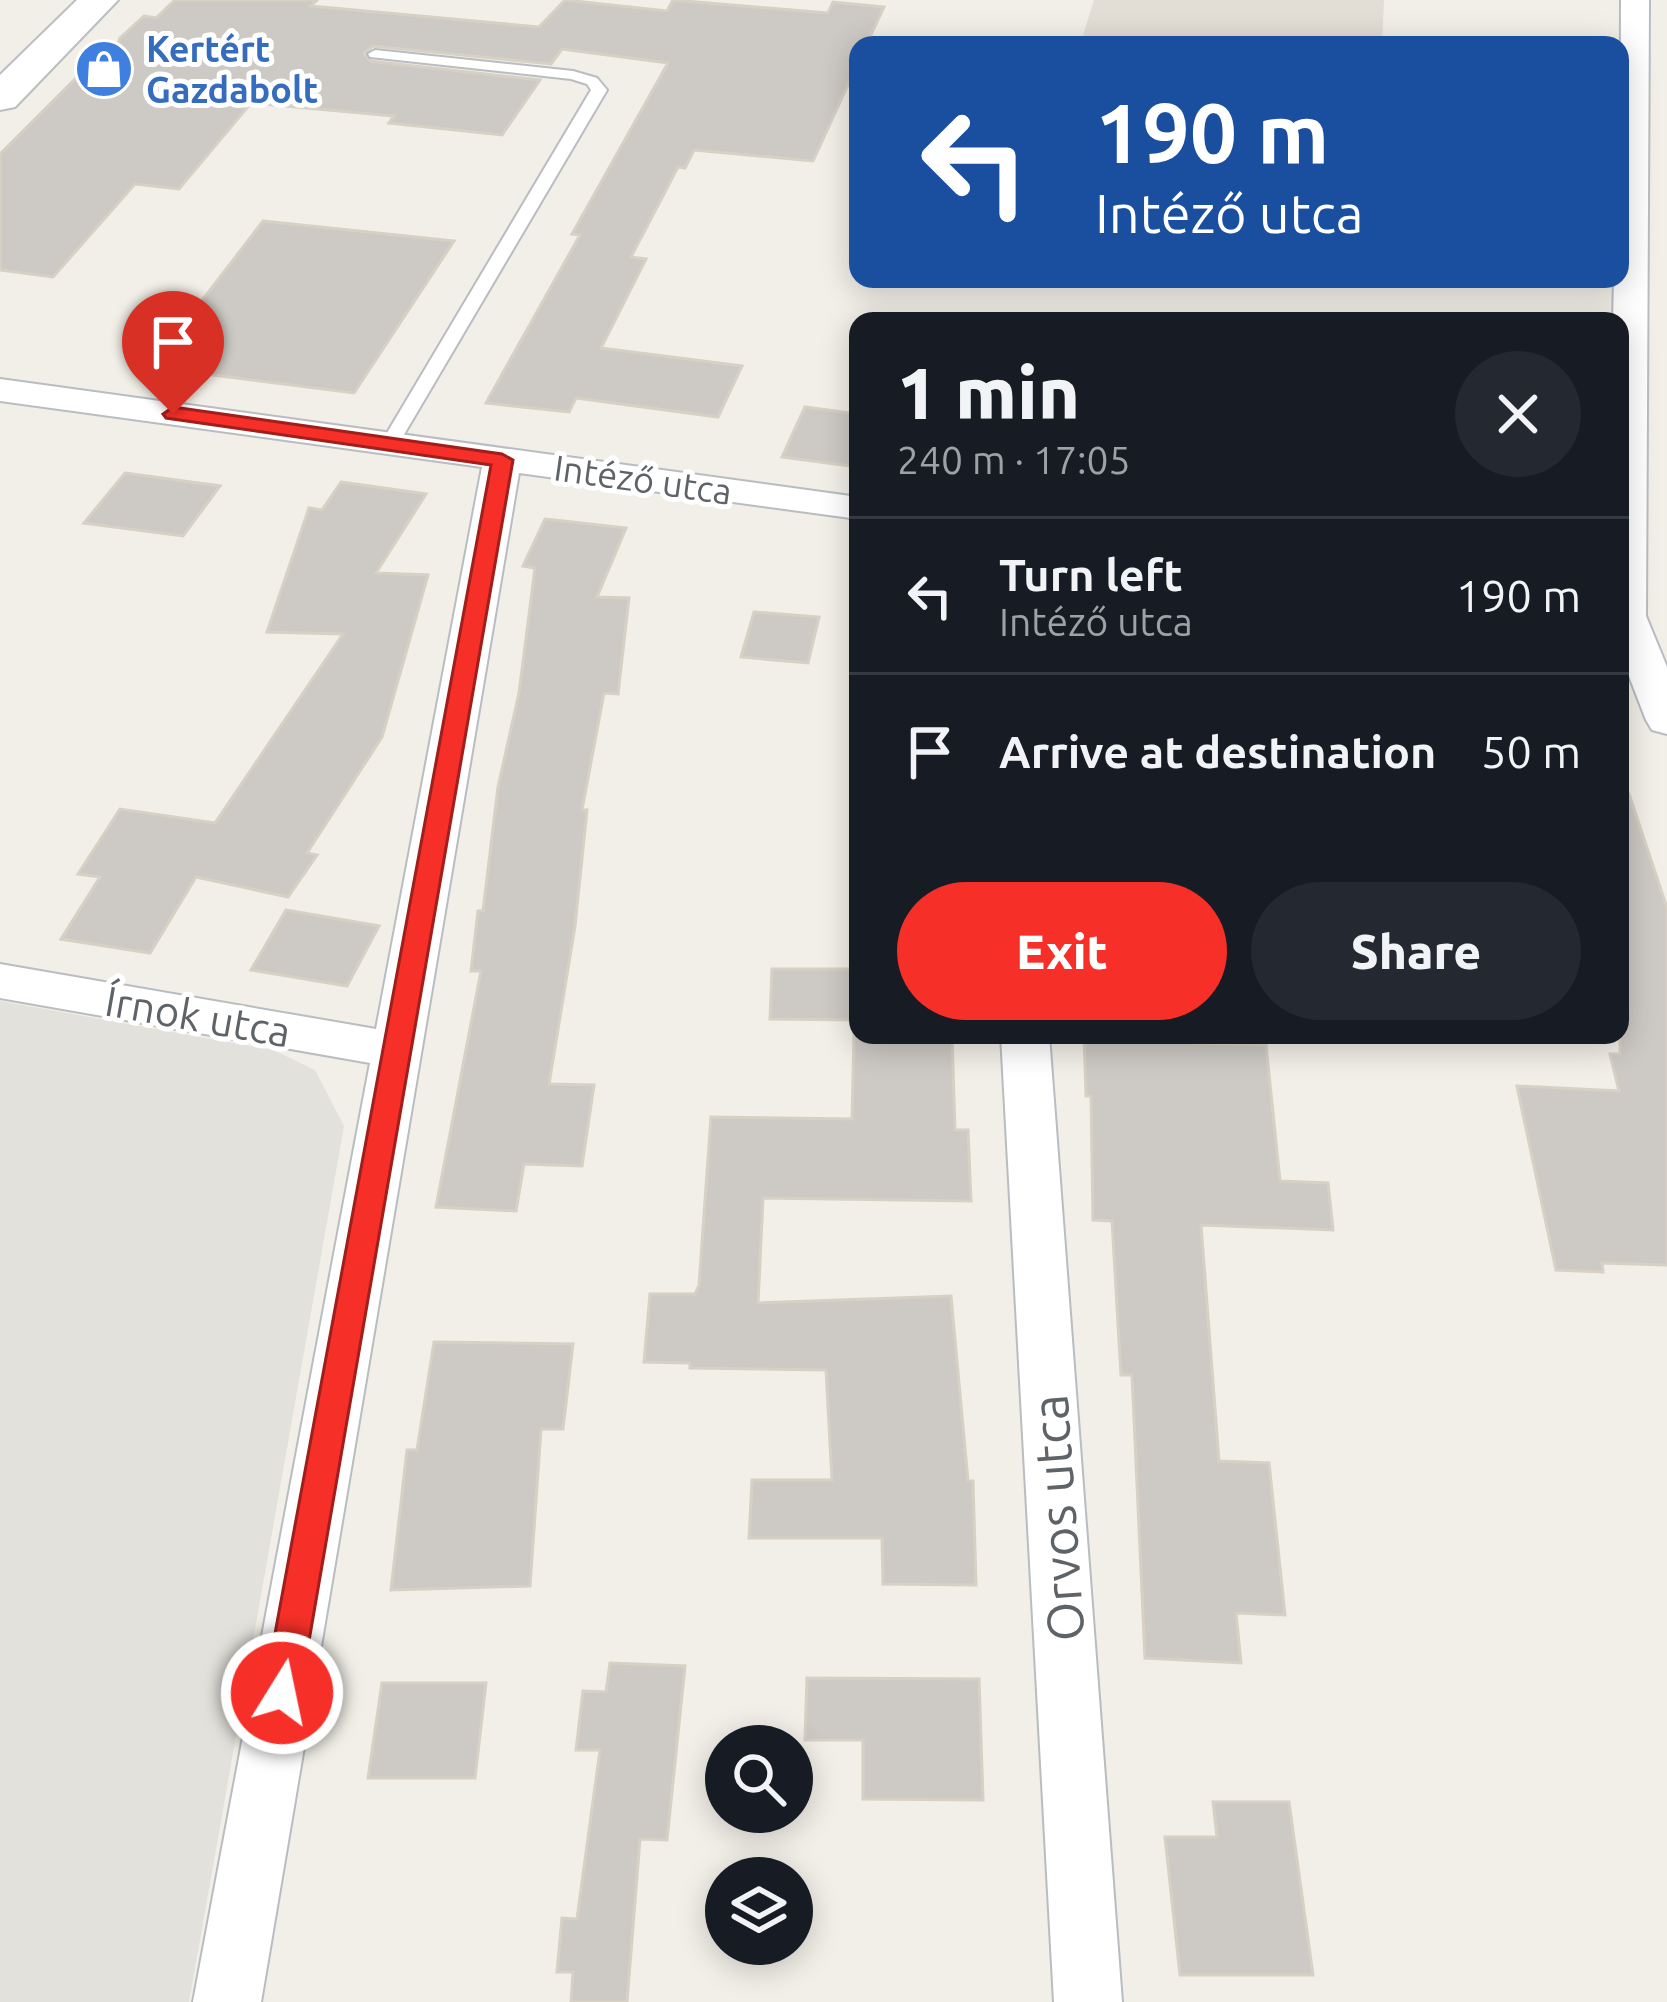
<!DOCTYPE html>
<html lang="en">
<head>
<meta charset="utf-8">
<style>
  body { margin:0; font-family:Ubuntu,sans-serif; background:#242831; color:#f1f3f6; height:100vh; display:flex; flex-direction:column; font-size:45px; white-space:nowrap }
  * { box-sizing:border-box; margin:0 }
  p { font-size:39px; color:#9ea1a6 }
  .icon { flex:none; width:66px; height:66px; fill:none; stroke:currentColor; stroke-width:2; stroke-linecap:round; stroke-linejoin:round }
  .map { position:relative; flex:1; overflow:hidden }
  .details { position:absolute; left:849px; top:312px; width:780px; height:732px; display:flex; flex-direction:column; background:#171b24; border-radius:24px; box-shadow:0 6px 30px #0003 }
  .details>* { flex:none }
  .top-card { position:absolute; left:849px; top:36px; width:780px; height:252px; border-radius:24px; box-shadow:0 6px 30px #0003; background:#1a4fa0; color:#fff; overflow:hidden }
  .fabs { position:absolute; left:705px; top:1725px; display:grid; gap:24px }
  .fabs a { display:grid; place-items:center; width:108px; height:108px; border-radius:50%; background:#171b24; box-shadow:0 6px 30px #0003; font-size:60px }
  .pin { position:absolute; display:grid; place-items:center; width:102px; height:102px; color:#fff; margin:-123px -51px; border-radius:50% 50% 50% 0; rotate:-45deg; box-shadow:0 0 12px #0007 }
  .pin .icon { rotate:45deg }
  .me { position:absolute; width:132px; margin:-66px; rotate:10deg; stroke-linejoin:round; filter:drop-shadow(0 0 9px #0008) }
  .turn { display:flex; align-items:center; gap:42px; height:252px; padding:0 48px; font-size:54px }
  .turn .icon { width:156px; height:156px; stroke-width:2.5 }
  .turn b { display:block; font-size:84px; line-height:102px }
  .round { display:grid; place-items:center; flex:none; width:126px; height:126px; border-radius:63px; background:#242831 }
  .head { display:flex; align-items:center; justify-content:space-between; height:204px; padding:0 48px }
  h1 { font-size:72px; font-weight:800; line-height:90px }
  .primary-button { display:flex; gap:24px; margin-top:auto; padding:24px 48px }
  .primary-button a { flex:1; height:138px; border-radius:72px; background:#f62f29; color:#fff; font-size:48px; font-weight:800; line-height:138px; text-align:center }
  .primary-button a+a { background:#242831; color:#f1f3f6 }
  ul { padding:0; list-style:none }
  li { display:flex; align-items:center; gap:36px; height:156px; padding:0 48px; border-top:3px solid #363941 }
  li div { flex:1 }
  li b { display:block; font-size:45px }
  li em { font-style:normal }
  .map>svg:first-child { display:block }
  .industrial { fill:#e2e1db }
  .education { fill:#e2ded5 }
  .building { fill:#cdc9c4; stroke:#d7d0c5; stroke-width:3 }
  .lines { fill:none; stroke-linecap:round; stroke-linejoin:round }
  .lane-casing { stroke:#b9bdc1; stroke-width:4 }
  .street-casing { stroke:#b9bdc1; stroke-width:4 }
  .secondary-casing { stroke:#babec3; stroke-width:4 }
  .lane { fill:#fff; fill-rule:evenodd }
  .street { fill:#fff; fill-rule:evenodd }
  .secondary { fill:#fff; fill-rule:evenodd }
  .route { fill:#f62f29; stroke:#a01f1b; stroke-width:3 }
  .labels { text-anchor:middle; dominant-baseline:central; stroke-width:10; stroke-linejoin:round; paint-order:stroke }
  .far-shop-label { font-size:36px; font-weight:bold; fill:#366cbe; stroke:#fff; text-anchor:start }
  .far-street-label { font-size:36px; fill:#5e6368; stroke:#fff }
  .street-label { font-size:42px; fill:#5e6368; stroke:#fff }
  .near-street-label { font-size:51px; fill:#5e6368; stroke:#fff }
</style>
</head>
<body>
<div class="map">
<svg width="1667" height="2002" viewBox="0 0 1667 2002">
  <rect width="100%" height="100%" fill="#f1efe7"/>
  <path class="industrial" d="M 0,1001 L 273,1050 L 315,1070 L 344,1126 L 189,2002 L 0,2002 Z"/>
  <path class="education" d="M 1094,0 L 1384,0 L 1382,45 L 1080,45 Z"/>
  <path class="building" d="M 175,0 L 317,0 L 311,6 L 539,27 L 565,0 L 667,11 L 673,0 L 828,13 L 833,2 L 884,7 L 866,45 L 858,45 L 858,63 L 813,161 L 694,150 L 685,168 L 678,167 L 631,257 L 646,259 L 601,348 L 742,366 L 718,417 L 576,398 L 569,412 L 486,403 L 580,235 L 572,234 L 668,63 L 562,49 L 551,64 L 373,46 L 364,53 L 370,61 L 540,80 L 502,135 L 389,123 L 394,116 L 251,103 L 179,189 L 135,184 L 53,277 L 0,270 L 0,154 L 106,48 L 116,49 L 120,38 L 144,16 L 156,18 Z
    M 263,221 L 454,241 L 354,393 L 151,367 Z
    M 805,407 L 858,414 L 858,467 L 782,457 Z
    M 125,473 L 220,486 L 183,536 L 84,523 Z
    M 341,482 L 426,494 L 376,573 L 428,575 L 382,737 L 307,853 L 317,855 L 288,897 L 196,877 L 150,953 L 61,939 L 100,877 L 78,874 L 120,809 L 215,823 L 343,634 L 267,632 L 309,508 L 322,510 Z
    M 545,519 L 626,528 L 597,597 L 629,598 L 618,694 L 604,693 L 582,810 L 587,810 L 575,926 L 549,1084 L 594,1085 L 582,1166 L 524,1164 L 516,1211 L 436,1207 L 481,971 L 471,971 L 478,911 L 483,911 L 498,787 L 519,693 L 535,568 L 523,566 Z
    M 754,612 L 819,617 L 808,663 L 741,657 Z
    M 1629,794 L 1667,908 L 1667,1265 L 1602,1263 L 1603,1272 L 1556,1270 L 1517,1086 L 1619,1091 L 1610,1054 L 1620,1054 L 1620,796 Z
    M 286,910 L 379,926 L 347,986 L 251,970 Z
    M 772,969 L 858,969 L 858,1020 L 770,1019 Z
    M 854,1035 L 952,1035 L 955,1130 L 968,1130 L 971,1201 L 763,1198 L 758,1303 L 951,1296 L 968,1481 L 973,1481 L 976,1585 L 883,1584 L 882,1538 L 749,1538 L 752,1480 L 832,1480 L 826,1370 L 690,1368 L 690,1363 L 644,1362 L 650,1294 L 695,1294 L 699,1285 L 711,1117 L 852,1119 Z
    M 1084,1035 L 1192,1035 L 1193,1043 L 1266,1045 L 1280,1181 L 1328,1183 L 1333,1230 L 1201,1225 L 1219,1461 L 1269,1463 L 1285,1615 L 1236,1613 L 1241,1663 L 1145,1658 L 1132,1375 L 1121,1375 L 1112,1221 L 1093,1220 L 1091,1096 L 1086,1096 Z
    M 434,1342 L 573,1344 L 563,1429 L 541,1429 L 530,1586 L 391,1590 L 407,1450 L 417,1450 Z
    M 610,1663 L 685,1666 L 667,1840 L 640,1839 L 627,2002 L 571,2002 L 573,1972 L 557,1972 L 562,1918 L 577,1919 L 600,1750 L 576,1750 L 583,1691 L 606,1692 Z
    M 807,1678 L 979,1679 L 983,1800 L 863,1799 L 863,1740 L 805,1740 Z
    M 382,1683 L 486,1683 L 475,1778 L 368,1778 Z
    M 1213,1802 L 1289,1802 L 1313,1975 L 1180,1975 L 1165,1837 L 1217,1837 Z"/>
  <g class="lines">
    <g class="lane-casing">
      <path id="lane" d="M 375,50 L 573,71 L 597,78 L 607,90 L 399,443 L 390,449 L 381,443 L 591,90 L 587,84 L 571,79 L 370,57 L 368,54 Z"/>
    </g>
    <g class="street-casing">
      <path id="street" d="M 1621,0 L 1649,0 L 1646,616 L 1667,667 L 1667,734 L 1652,730 L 1646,720 L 1620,653 L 1620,321 L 1613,321 L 1614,279 L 1620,279 Z
        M 0,379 L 858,497 L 858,519 L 519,473 L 261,2002 L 193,2002 L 370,1063 L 0,998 L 0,964 L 376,1029 L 482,467 L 0,401 Z
        M 1001,1035 L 1049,1035 L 1122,2002 L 1054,2002 Z"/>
    </g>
    <g class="secondary-casing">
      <path id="secondary" d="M 77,0 L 118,0 L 15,107 L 0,110 L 0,75 Z"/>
    </g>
    <use href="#lane" class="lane"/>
    <use href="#street" class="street"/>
    <use href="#secondary" class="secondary"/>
  </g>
  <path class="route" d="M 173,407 L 502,454 L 513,460 L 300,1693 L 294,1704 L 282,1709 L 270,1704 L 264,1693 L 491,465 L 166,418 L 163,414 Z"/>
  <defs>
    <g id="shop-disc" transform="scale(3)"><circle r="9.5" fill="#3f7fe0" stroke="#fff"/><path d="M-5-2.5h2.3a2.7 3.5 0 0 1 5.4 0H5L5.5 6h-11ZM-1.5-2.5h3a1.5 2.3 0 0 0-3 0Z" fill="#fff"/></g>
  </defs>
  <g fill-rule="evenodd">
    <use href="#shop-disc" x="104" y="69"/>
  </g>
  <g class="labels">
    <g class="far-shop-label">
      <text x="146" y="48">Kertért<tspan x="146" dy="41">Gazdabolt</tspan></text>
    </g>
    <g class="far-street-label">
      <text transform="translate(643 479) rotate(8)">Intéző utca</text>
    </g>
    <g class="street-label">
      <text transform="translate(198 1016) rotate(10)">Írnok utca</text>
    </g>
    <g class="near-street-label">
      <text transform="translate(1057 1518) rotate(-94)">Orvos utca</text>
    </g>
  </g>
</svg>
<div class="fabs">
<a><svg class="icon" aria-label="search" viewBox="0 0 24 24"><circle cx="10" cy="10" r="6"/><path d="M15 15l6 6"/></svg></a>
<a><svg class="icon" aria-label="layers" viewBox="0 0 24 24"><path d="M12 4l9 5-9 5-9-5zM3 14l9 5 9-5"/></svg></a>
</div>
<div class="pin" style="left:173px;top:414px;background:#d93025"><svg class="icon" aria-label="arrive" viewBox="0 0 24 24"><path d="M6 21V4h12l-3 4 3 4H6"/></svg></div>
<svg class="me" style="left:282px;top:1693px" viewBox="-20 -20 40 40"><circle r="17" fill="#f62f29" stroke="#fff" stroke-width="3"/><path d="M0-11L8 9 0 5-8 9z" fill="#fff"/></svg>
<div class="top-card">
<div class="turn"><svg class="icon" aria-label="left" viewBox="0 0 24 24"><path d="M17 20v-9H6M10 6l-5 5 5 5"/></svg><div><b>190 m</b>Intéző utca</div></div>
</div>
<section class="details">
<div class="head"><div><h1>1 min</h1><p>240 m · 17:05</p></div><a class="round"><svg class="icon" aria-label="close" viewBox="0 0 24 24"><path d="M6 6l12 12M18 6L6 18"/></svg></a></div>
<ul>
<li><svg class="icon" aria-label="left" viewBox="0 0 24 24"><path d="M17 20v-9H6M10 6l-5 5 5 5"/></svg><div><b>Turn left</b><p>Intéző utca</p></div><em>190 m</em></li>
<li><svg class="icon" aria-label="arrive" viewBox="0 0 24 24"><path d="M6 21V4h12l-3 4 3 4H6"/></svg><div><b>Arrive at destination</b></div><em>50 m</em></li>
</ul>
<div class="primary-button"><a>Exit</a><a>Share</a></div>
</section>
</div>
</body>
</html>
